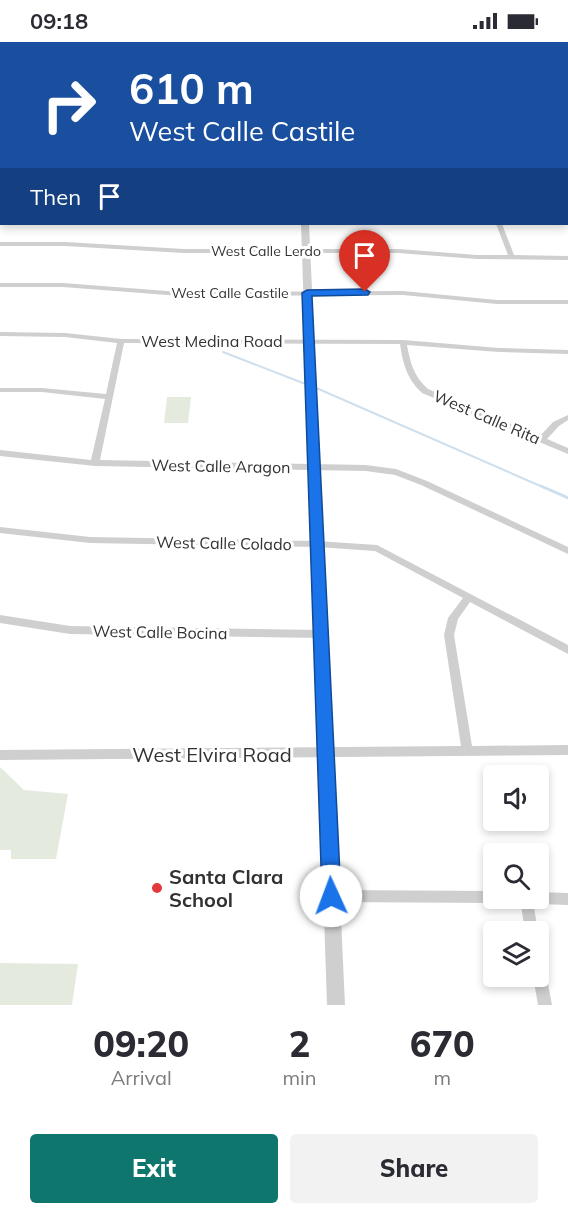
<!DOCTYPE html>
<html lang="en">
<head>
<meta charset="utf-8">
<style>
  body { margin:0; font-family:Mulish,sans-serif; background:#f2f2f3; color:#2b2b33; height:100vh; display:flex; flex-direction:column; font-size:22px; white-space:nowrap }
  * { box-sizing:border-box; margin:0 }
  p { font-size:20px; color:#7c7c81 }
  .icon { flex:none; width:33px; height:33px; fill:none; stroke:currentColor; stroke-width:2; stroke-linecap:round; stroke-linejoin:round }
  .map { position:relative; height:963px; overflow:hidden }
  .side { display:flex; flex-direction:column; background:#fff; flex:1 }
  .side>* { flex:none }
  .banner { position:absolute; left:0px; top:0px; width:568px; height:183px; box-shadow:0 3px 9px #0003; background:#1a4fa0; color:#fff; overflow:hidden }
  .controls { position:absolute; left:483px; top:723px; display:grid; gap:12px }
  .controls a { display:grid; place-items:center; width:66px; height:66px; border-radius:6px; background:#fff; box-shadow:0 3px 9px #0003; font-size:30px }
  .pin { position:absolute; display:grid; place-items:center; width:51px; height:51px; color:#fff; margin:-62px -26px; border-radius:50% 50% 50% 0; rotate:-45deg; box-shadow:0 0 6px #0007 }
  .pin .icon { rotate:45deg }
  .me { position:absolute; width:66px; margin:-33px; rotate:358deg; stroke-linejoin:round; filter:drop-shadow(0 0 4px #0008) }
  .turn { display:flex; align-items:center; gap:21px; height:126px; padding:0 30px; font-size:27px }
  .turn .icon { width:78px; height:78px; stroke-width:2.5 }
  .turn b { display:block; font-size:42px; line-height:51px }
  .then { display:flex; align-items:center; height:57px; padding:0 30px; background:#0003; gap:12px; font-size:22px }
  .eta { display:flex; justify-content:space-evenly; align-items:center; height:102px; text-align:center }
  .eta b { font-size:36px; font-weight:800; line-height:42px }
  .button { display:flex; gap:12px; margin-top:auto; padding:12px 30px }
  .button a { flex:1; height:69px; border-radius:6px; background:#0f766e; color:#fff; font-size:24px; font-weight:800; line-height:69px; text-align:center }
  .button a+a { background:#f2f2f3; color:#2b2b33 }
  .status { display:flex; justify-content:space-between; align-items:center; height:42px; padding:0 30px; background:#fff; direction:ltr }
  .status svg { height:16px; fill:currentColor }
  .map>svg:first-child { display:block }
  .green { fill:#e4ebde }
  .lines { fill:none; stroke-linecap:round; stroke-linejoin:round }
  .stream-far1 { stroke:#cedfed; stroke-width:2 }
  .stream { stroke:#cedfed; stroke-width:3 }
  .minor { fill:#cfcfcf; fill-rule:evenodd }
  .tertiary { fill:#cfcfcf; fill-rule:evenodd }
  .secondary { fill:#bcbcbc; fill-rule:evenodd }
  .primary { fill:#aaa; fill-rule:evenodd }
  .motorway { fill:#999; fill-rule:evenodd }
  .route { fill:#1a73e8; stroke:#114b97; stroke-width:1.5 }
  .poi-dot { fill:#e4393a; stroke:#fff; stroke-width:2 }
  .labels { text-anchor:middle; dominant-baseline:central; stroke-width:6; stroke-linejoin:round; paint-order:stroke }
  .far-street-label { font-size:14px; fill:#323232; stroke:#fff }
  .street-label { font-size:16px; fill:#323232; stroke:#fff }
  .near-street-label { font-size:20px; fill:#323232; stroke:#fff }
  .near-poi-label { font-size:20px; font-weight:bold; fill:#323232; stroke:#fff; text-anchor:start }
</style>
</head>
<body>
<div class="status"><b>09:18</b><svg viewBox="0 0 49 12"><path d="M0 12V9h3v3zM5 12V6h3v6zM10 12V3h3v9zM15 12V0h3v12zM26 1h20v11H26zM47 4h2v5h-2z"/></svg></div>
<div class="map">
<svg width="568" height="963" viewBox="0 0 568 963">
  <rect width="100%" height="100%" fill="#fff"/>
  <path class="green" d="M 167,355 L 191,355 L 188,381 L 164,381 Z
    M 0,725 L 24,748 L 68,752 L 56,817 L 11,817 L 11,808 L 0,808 Z
    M 0,921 L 78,922 L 72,963 L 0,963 Z"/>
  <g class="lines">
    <path class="stream-far1" d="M 223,310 L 308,343
      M 314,345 L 545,446"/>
    <path class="stream" d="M 541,444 L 568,456"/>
    <path class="minor" d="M 42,0 L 46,0 L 45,2 L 41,2 Z
      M 567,32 L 568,32 L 568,34 L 567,34 Z
      M 567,57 L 568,57 L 568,59 L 567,59 Z
      M 2,146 L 2,152 L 0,153 L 0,147 Z
      M 0,163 L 2,163 L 2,167 L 0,167 Z
      M 496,182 L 502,182 L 514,213 L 568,214 L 568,218 L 477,217 L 398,211 L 184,211 L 65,204 L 0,204 L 0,200 L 65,200 L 184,207 L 398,207 L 477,213 L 508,213 Z
      M 0,241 L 63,241 L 180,250 L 403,249 L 497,258 L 568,258 L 568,262 L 497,262 L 403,253 L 180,254 L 63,245 L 0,245 Z
      M 0,290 L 65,291 L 121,297 L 403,298 L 499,306 L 568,308 L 568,312 L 499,310 L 407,303 C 410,320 414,335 428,347 L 540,394 L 553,380 L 568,373 L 568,378 L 559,384 L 547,397 L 568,406 L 568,412 L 422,351 C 407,337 403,322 400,302 L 124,301 L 100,418 L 366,423 L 396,427 L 427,439 L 568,505 L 568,512 L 421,443 L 395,433 L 366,429 L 95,424 L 0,414 L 0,408 L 91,418 L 105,357 L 42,350 L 0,350 L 0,346 L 42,346 L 106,352 L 117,301 L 65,295 L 0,294 Z
      M 0,485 L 90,495 L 317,499 L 377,503 L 568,603 L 568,612 L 470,560 L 458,577 L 454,593 L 472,704 L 568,703 L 568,713 L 0,718 L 0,708 L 461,704 L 444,593 L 448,576 L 463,556 L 375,509 L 317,505 L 90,501 L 0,491 Z
      M 0,573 L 70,584 L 321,588 L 325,589 L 326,592 L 325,595 L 321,596 L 70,592 L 0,581 Z
      M 331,848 L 494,849 L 494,856 L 500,856 L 498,859 L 494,861 L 331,860 L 327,858 L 325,854 L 327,850 Z
      M 538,850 L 568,851 L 568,863 L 538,862 L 533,859 L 538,890 L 525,890 L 520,856 L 538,856 Z
      M 538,920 L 543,921 L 545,926 L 552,963 L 538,963 L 533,934 L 538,934 Z"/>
    <path class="tertiary" d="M 293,0 L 299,0 L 299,2 L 293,2 Z
      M 301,182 L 309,182 L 345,963 L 327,963 Z"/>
    <path class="secondary" d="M 553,0 L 559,0 L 560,2 L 553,2 Z
      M 568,1 L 568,6 L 565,2 Z
      M 567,17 L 568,17 L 568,23 L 567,23 Z"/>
    <path class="primary" d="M 0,122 L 2,122 L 2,128 L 0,128 Z
      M 567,123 L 568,123 L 568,129 L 567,129 Z"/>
    <path class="motorway" d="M 21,0 L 29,0 L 20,2 Z
      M 0,2 L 2,2 L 0,9 Z
      M 2,41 L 2,49 L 0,50 L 0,42 Z
      M 2,91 L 2,99 L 0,99 L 0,92 Z
      M 0,114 L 2,114 L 2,120 L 0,120 Z
      M 0,126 L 2,126 L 2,132 L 0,132 Z"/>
  </g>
  <path class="route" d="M 365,247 L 370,250 L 368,253 L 312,254 L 341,854 L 338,861 L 331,863 L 324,861 L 322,854 L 302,251 L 307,248 Z"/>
  <circle class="poi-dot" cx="157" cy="846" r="6"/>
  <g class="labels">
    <g class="far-street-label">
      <text x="266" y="209">West Calle Lerdo</text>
      <text x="230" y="251">West Calle Castile</text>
    </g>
    <g class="street-label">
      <text x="212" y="299">West Medina Road</text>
      <text transform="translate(487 375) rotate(23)">West Calle Rita</text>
      <text transform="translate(221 424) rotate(1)">West Calle Aragon</text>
      <text transform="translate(224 501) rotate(1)">West Calle Colado</text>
      <text transform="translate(160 590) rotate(1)">West Calle Bocina</text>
    </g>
    <g class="near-street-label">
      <text x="212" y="712">West Elvira Road</text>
    </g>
    <g class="near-poi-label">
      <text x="169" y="834">Santa Clara<tspan x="169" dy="23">School</tspan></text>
    </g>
  </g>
</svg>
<div class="controls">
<a><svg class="icon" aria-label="sound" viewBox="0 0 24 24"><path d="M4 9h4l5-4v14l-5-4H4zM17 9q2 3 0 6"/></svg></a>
<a><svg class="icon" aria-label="search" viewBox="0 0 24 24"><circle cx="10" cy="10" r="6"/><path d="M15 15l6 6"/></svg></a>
<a><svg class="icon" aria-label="layers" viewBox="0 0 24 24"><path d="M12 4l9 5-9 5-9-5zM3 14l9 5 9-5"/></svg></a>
</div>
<div class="pin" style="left:365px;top:250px;background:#d93025"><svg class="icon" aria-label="arrive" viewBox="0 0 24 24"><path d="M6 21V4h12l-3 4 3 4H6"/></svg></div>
<svg class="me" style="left:331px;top:854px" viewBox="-20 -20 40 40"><circle r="19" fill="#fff"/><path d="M0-13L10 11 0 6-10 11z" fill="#1a73e8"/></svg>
<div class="banner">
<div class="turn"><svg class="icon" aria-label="right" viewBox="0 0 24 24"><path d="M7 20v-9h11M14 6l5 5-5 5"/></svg><div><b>610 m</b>West Calle Castile</div></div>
<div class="then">Then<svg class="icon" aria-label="arrive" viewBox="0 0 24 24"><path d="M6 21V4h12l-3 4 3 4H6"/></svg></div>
</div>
</div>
<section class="side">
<div class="eta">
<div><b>09:20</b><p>Arrival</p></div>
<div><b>2</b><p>min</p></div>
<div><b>670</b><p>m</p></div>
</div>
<div class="button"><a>Exit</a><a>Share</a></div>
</section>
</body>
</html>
